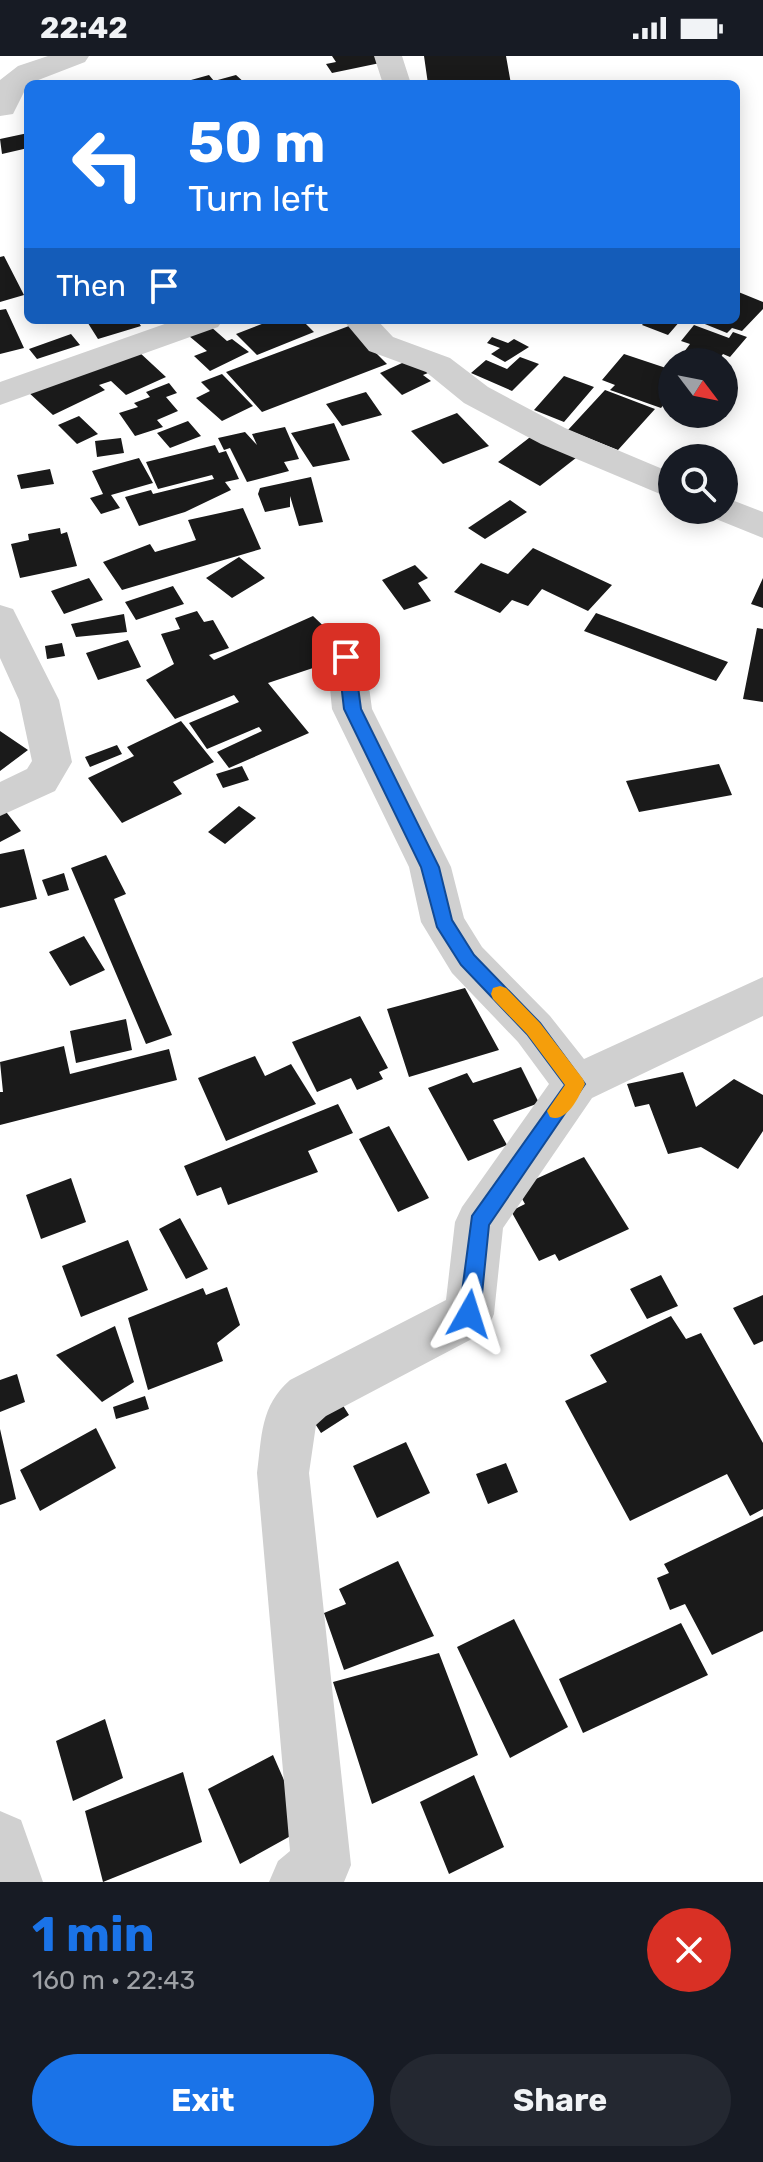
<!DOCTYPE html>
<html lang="en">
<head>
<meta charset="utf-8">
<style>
  body { margin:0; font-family:Rubik,sans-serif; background:#242831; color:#f1f3f6; height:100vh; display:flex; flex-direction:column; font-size:30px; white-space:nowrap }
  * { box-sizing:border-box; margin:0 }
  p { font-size:26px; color:#9ea1a6 }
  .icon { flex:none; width:44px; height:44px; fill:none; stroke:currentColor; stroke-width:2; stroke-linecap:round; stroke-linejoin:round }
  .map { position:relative; height:1826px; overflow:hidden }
  .sheet { display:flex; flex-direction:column; background:#171b24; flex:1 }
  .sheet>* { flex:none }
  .banner { position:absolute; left:24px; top:24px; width:716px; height:244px; border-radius:12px; box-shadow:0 4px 20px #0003; background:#1a73e8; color:#fff; overflow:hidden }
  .needle { width:52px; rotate:122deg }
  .tools { position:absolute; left:658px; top:292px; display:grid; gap:16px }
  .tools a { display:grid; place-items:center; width:80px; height:80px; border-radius:50%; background:#171b24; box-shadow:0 4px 20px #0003; font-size:40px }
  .pin { position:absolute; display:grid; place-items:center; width:68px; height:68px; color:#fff; margin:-34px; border-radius:16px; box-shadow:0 4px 12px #0006 }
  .me { position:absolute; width:88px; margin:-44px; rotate:6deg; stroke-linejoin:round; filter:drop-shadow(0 0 6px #0008) }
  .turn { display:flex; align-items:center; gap:28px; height:168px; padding:0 32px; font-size:36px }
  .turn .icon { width:104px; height:104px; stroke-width:2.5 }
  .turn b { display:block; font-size:56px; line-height:68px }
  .then { display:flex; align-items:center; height:76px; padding:0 32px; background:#0003; gap:16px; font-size:30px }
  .round { display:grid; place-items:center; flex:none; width:84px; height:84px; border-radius:42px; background:#242831 }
  .summary { display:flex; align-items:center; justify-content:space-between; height:136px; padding:0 32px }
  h1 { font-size:48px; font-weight:700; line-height:60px; color:#1a73e8 }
  .primary-button { display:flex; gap:16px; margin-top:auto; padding:16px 32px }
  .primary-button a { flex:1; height:92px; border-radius:48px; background:#1a73e8; color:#fff; font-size:32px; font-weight:700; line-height:92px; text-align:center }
  .primary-button a+a { background:#242831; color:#f1f3f6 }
  .status { display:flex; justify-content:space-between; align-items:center; height:56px; padding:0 40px; background:#171b24; direction:ltr }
  .status svg { height:22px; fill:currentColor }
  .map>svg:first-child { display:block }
  .building { fill:#1a1a1a }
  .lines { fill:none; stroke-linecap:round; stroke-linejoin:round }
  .minor { fill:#d0d0d0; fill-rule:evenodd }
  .route { fill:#1a73e8; stroke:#114b97; stroke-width:2 }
  .slow { fill:#f59e0b }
</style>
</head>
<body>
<div class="status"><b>22:42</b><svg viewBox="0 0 49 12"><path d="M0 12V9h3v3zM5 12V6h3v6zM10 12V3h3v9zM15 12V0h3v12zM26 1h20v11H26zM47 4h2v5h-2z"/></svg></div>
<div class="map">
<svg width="763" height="1826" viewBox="0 0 763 1826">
  <rect width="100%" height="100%" fill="#fff"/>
  <path class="building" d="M 332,0 L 375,0 L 380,7 L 332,17 L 326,8 L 336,6 Z
    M 424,0 L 506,0 L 511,28 L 428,28 Z
    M 209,19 L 214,25 L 236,19 L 246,28 L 194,28 L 191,24 Z
    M 28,77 L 28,92 L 2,98 L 0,83 Z
    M 4,200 L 24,239 L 0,246 L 0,201 Z
    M 736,235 L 763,246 L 763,253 L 742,275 L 732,272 L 727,277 L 695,264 L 736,264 Z
    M 6,253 L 24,292 L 0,298 L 0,254 Z
    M 86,264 L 137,264 L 141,270 L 98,283 Z
    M 272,264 L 302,264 L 314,276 L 257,299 L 236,278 Z
    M 646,264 L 681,264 L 668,279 L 642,269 Z
    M 694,269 L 729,282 L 733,276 L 747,281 L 730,301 L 723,298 L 717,306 L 712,306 L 684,296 L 690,288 L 681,285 Z
    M 210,270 L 227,285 L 232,283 L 249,296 L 210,315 L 194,300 L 207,295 L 189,280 Z
    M 349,270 L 387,308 L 262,356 L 226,316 Z
    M 71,278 L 80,289 L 37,303 L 29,293 Z
    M 492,281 L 508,287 L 514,283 L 529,291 L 505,306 L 491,298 L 500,292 L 487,287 Z
    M 139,296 L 166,321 L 126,339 L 111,325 L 99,329 L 105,334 L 53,359 L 27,335 Z
    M 624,298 L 672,314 L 672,338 L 661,352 L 610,334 L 615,329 L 602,324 Z
    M 520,301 L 539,308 L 512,335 L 471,317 L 486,304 L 507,313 Z
    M 411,303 L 428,317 L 423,319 L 431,325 L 402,339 L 380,317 Z
    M 222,318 L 253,350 L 222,365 L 196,342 L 210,335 L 201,326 Z
    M 564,320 L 594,331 L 564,366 L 534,354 Z
    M 169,327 L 177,337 L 166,341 L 178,355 L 157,364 L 163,371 L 135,380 L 119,357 L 138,351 L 134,347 L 150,341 L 146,336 Z
    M 605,334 L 655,353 L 618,394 L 568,374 Z
    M 366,336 L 382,359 L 342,370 L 326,348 Z
    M 457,357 L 489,390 L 443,408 L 411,375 Z
    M 79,360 L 98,378 L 77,388 L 58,369 Z
    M 188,365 L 201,380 L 170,392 L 157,377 Z
    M 334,367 L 350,404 L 313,411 L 291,377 Z
    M 285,371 L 299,403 L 284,406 L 289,415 L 247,426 L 230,392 L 224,394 L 218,382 L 245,376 L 257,389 L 252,378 Z
    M 538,375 L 581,398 L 540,430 L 498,406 Z
    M 121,382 L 124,397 L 97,401 L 95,385 Z
    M 215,389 L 219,397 L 226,395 L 239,423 L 225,426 L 231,434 L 185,456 L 139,470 L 125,441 L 151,434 L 153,438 L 214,423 L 212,419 L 158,433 L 146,406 Z
    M 139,402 L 153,427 L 111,439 L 120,452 L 101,458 L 90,442 L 103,438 L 92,415 Z
    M 50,413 L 54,428 L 21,433 L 17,419 Z
    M 311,421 L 323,466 L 299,470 L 290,440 L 290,451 L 265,456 L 258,438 L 260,432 Z
    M 510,444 L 527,456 L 485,483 L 468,472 Z
    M 243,452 L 261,493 L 122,534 L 103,506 L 150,488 L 155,496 L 196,484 L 188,464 Z
    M 60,472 L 61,478 L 67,476 L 77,510 L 20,522 L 11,488 L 29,484 L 28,478 Z
    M 533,492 L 612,529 L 588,555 L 542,533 L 528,550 L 512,544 L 500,557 L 454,536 L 481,507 L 508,518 Z
    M 239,501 L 265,522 L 232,542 L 206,522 Z
    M 415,509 L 428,522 L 418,527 L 431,545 L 404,554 L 382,524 Z
    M 89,522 L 103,544 L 64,558 L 51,535 Z
    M 763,522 L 763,552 L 751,548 Z
    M 173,530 L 184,548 L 136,564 L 125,546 Z
    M 197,555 L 204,566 L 213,564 L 229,592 L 209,599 L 214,604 L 313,560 L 334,580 L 340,603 L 268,627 L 309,677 L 229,712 L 217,696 L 262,675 L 259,671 L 207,693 L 189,667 L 239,646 L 234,639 L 175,663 L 146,624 L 174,608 L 161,578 L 180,573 L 175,562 Z
    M 596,557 L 728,606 L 716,625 L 584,575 Z
    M 124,558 L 127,576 L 76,581 L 71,568 Z
    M 757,572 L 763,573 L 763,646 L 743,643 Z
    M 128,584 L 141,611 L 98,624 L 86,597 Z
    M 62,587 L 65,600 L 47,603 L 45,590 Z
    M 181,665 L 214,706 L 173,726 L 182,738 L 122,767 L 88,722 L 134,700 L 127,691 Z
    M 0,675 L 28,694 L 0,715 Z
    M 117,689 L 122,698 L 90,711 L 85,701 Z
    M 719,708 L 732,739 L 639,756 L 626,725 Z
    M 242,710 L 249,724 L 223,732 L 216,718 Z
    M 0,748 L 21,775 L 0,786 Z
    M 239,750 L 256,762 L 225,788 L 208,776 Z
    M 24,793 L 37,843 L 0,852 L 0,798 Z
    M 106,799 L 126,838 L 114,843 L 172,979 L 146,988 L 71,812 Z
    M 64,817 L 69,834 L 48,840 L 42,824 Z
    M 84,880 L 105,914 L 70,930 L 49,896 Z
    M 465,932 L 499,994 L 409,1021 L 387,953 Z
    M 360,960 L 388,1012 L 379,1016 L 383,1023 L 357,1034 L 351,1022 L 317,1036 L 292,986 Z
    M 126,963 L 132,994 L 76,1007 L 70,975 Z
    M 64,990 L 70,1018 L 169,993 L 177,1024 L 0,1069 L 0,1036 L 3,1036 L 0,1006 Z
    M 255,1000 L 265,1020 L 291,1008 L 316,1048 L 226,1085 L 198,1022 Z
    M 521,1011 L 539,1047 L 493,1064 L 507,1089 L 468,1105 L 428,1032 L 467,1017 L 473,1027 Z
    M 683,1016 L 696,1051 L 734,1023 L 763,1039 L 763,1075 L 738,1113 L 701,1091 L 668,1098 L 649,1048 L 635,1051 L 627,1028 Z
    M 338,1048 L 353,1077 L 308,1095 L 318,1116 L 228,1149 L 221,1131 L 197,1140 L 184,1110 Z
    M 389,1070 L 429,1142 L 398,1156 L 359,1083 Z
    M 584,1101 L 629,1173 L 559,1205 L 555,1198 L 539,1205 L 511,1155 L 525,1148 L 516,1132 Z
    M 71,1122 L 86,1166 L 41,1183 L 26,1139 Z
    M 180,1162 L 208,1213 L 186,1223 L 159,1173 Z
    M 128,1184 L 148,1234 L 81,1261 L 62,1210 Z
    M 661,1219 L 678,1250 L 647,1263 L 630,1233 Z
    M 227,1231 L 240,1269 L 217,1287 L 223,1305 L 148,1334 L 128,1262 L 203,1232 L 206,1239 Z
    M 763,1239 L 763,1285 L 754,1289 L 733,1252 Z
    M 671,1260 L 686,1283 L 701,1277 L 763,1387 L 763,1453 L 750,1460 L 727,1418 L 630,1465 L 565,1345 L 607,1326 L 590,1299 Z
    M 115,1270 L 134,1326 L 102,1346 L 56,1299 Z
    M 17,1318 L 25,1346 L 0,1356 L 0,1324 Z
    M 145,1340 L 149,1353 L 116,1363 L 113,1351 Z
    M 337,1340 L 349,1359 L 321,1377 L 309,1358 Z
    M 96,1372 L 116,1412 L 40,1455 L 20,1414 Z
    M 0,1373 L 16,1443 L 0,1449 Z
    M 406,1386 L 430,1437 L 377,1462 L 353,1410 Z
    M 506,1407 L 518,1436 L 488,1448 L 476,1418 Z
    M 763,1460 L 763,1575 L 712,1599 L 685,1548 L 670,1554 L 657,1522 L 669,1517 L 664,1508 Z
    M 398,1505 L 434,1580 L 344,1614 L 324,1557 L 346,1548 L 339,1533 Z
    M 514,1563 L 568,1671 L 510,1702 L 457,1591 Z
    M 681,1567 L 708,1619 L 583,1677 L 559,1623 Z
    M 439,1597 L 478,1699 L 372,1748 L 333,1626 Z
    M 105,1663 L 123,1722 L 73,1745 L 56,1685 Z
    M 273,1699 L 305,1772 L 240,1808 L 208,1733 Z
    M 183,1716 L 202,1786 L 103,1826 L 85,1755 Z
    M 474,1719 L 504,1791 L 449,1818 L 420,1746 Z"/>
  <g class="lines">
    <path class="minor" d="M 48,0 L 89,0 L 85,6 L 28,28 L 13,58 L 0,60 L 0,24 L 18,10 Z
      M 374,0 L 402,0 L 411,28 L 383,28 Z
      M 176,264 L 223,264 L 218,271 L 0,349 L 0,326 Z
      M 343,264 L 377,264 L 393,281 L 450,302 L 488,331 L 565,372 L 672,417 L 672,443 L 541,388 L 464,347 L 426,316 L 369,295 Z
      M 724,441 L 763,456 L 763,482 L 711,461 L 707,454 L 724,454 Z
      M 0,549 L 13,553 L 59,644 L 72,706 L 55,735 L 0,760 L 0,726 L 27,713 L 32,705 L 19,644 L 0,602 Z
      M 346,587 L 360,591 L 365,601 L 372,653 L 451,811 L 464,862 L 482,891 L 550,960 L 584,1003 L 763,921 L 763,960 L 592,1042 L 503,1172 L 494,1258 L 487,1275 L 326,1360 L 316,1369 L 309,1417 L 351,1809 L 344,1826 L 269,1826 L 278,1805 L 290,1795 L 257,1417 C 262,1381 260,1350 290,1324 L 446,1244 L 455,1166 L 462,1151 L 549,1028 L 518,986 L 452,917 L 421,866 L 409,811 L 332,653 L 327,601 L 332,591 Z
      M 0,1755 L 21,1764 L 43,1826 L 0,1826 Z"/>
  </g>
  <path class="route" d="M 346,595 L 354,601 L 361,653 L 439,811 L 452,864 L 474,899 L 540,967 L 585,1028 L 489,1169 L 480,1258 L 477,1265 L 469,1268 L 462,1265 L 459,1258 L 472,1160 L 565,1029 L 527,978 L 461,909 L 437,871 L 421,811 L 344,653 L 338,601 Z"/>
  <path class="slow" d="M 500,930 L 506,932 L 540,967 L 583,1023 L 585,1028 C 578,1042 567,1067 550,1061 L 547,1055 L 565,1029 L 527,978 L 493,943 L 491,938 L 493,932 Z"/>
</svg>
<div class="tools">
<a><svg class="needle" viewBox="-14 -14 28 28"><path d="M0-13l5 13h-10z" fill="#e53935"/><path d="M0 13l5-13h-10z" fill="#9ea1a6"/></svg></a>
<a><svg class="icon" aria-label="search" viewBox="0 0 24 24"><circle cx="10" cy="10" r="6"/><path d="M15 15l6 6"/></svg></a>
</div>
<div class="pin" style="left:346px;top:601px;background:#d93025"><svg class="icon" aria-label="arrive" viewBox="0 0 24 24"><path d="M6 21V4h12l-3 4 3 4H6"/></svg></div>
<svg class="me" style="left:469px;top:1258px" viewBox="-20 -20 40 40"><path d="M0-17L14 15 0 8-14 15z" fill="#1a73e8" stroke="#fff" stroke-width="4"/></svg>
<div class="banner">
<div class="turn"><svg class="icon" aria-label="left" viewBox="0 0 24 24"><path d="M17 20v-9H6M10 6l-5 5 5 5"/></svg><div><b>50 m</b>Turn left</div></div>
<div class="then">Then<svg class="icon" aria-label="arrive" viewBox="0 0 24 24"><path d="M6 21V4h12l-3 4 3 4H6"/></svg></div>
</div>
</div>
<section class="sheet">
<div class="summary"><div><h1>1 min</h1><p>160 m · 22:43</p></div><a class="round" style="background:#d93025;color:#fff"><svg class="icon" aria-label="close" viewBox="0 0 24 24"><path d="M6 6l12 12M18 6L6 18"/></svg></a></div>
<div class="primary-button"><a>Exit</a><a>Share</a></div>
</section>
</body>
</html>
